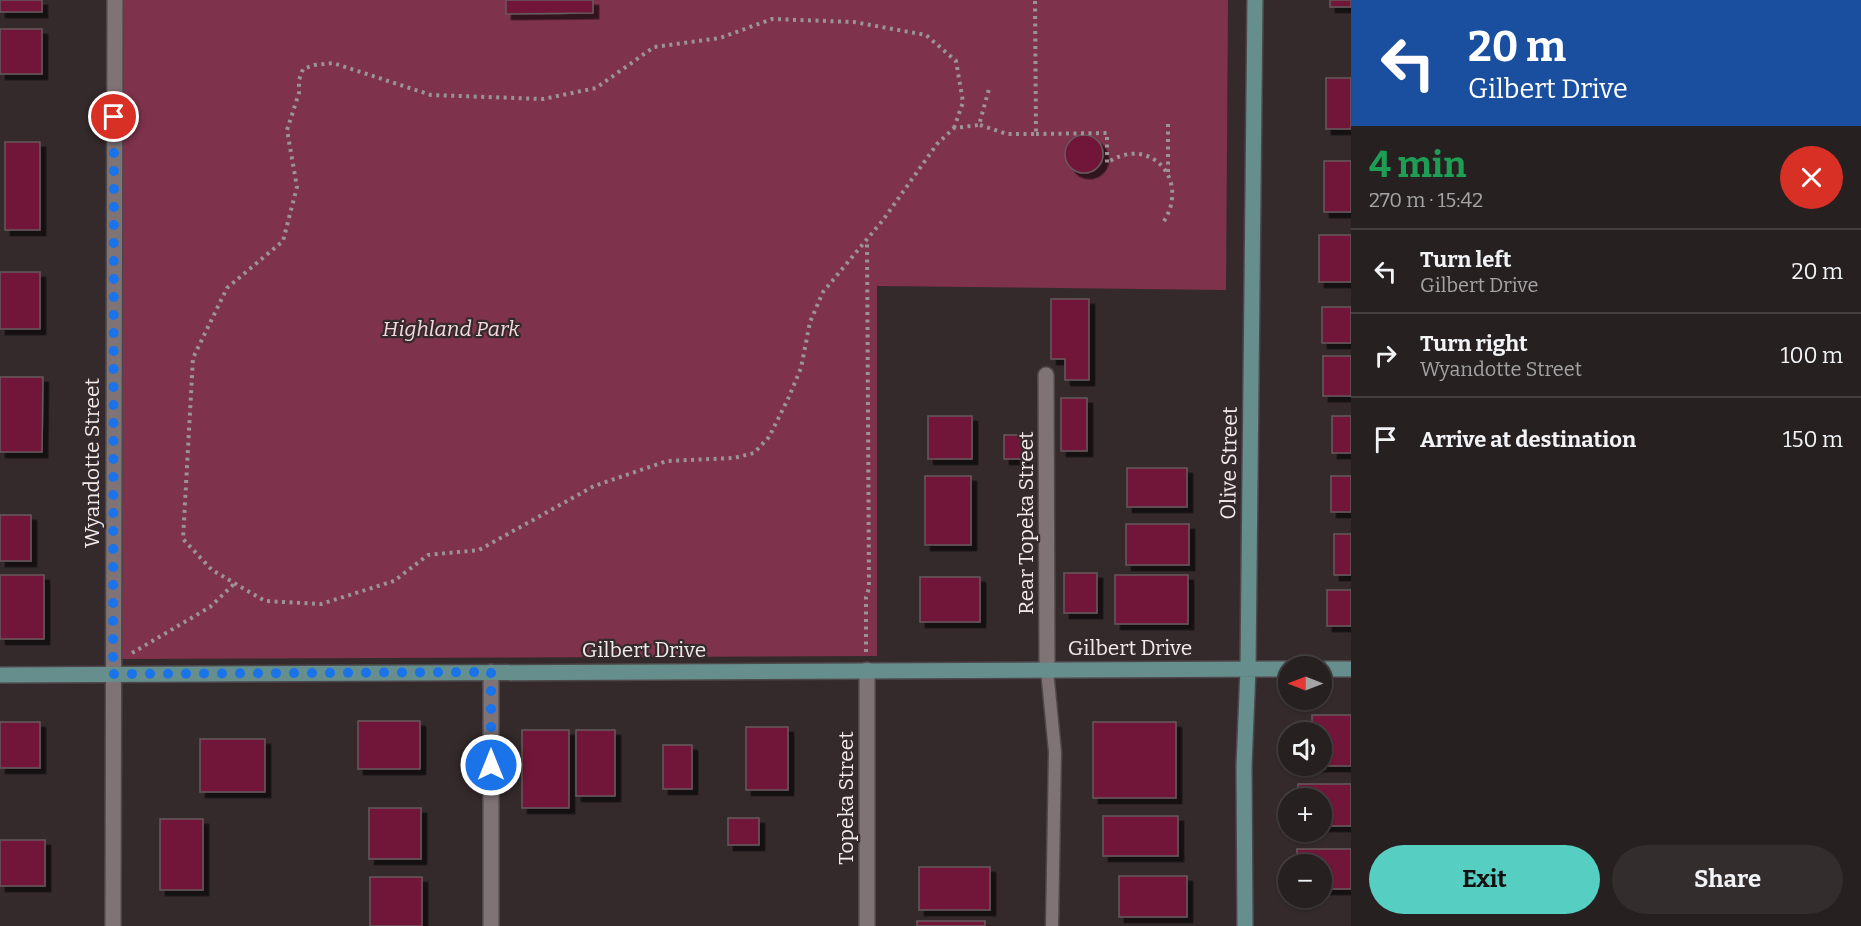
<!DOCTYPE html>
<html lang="en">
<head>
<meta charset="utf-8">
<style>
  body { margin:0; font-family:Bitter,serif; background:#332d2e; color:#f1f3f6; height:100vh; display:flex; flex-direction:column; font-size:22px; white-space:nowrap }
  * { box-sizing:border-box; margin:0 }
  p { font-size:20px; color:#a4a3a5 }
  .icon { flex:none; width:33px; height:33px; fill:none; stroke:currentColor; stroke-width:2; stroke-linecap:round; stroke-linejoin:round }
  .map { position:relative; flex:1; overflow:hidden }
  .drawer { display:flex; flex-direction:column; background:#272021; width:510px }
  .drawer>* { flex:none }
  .top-card { background:#1a4fa0; color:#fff; overflow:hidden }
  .needle { width:39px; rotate:270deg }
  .buttons { position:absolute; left:1278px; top:656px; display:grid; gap:12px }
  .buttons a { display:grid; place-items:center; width:54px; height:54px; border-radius:50%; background:#272021; box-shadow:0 2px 4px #0004,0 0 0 2px #433e3f; font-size:30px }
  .pin { position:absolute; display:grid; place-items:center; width:51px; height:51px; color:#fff; margin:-26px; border:3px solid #fff; border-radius:50%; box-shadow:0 2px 6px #0007 }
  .me { position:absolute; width:66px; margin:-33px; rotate:0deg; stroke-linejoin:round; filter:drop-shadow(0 0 4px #0008) }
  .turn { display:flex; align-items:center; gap:21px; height:126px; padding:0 18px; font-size:27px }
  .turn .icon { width:78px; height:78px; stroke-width:2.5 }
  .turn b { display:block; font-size:42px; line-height:51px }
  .round { display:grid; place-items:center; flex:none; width:63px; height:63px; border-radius:32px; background:#332d2e }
  .summary { display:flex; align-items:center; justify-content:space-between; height:102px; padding:0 18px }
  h1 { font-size:36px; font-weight:700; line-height:45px; color:#1e9e55 }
  .action { display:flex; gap:12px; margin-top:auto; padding:12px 18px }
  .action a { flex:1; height:69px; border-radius:36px; background:#57cec2; color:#111; font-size:24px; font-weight:700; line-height:69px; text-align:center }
  .action a+a { background:#332d2e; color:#f1f3f6 }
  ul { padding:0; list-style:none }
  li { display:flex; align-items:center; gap:18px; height:84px; padding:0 18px; border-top:2px solid #433e3f }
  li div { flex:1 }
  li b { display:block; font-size:22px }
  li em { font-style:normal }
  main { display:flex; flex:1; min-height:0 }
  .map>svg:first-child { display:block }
  .green { fill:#7e324b }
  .building { fill:#711439; stroke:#655a5c; stroke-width:1.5; filter:url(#shadow) }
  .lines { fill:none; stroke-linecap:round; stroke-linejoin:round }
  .lane-casing { stroke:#4e4749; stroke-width:15 }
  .street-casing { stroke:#4e4749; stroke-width:18 }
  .secondary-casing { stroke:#4e4749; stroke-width:18 }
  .path { stroke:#9b9395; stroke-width:4; stroke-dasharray:3 4.5; stroke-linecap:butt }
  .lane { stroke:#7f7376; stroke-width:12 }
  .street { stroke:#7f7376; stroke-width:15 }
  .secondary { stroke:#658e8c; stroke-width:15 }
  .route { stroke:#1a73e8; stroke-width:10; stroke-dasharray:0 18 }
  .labels { text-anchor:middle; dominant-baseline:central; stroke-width:4.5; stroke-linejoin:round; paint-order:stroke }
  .park-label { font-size:21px; font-style:italic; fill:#f4d8de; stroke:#342a2c }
  .street-label { font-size:21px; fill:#f1eaec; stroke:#342a2c }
</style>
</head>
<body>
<main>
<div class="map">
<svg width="1351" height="926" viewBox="0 0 1351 926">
  <defs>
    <filter id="shadow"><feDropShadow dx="5.5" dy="5.5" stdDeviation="0" flood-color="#0009"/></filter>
  </defs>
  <rect width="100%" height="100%" fill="#342a2c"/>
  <path class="green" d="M 121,0 L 1228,0 L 1226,290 L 877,286 L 877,656 L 122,659 Z"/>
  <path class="building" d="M 0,0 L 42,0 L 42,12 L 0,12 Z
    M 506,0 L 593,0 L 593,13 L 506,14 Z
    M 1330,0 L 1351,0 L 1351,7 L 1330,7 Z
    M 0,29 L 42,29 L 42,74 L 0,74 Z
    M 1326,78 L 1351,78 L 1351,129 L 1326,129 Z
    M1065 154a19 19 0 1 1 38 0a19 19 0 1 1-38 0Z
    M 5,142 L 40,142 L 40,230 L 5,230 Z
    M 1324,161 L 1351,161 L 1351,212 L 1324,212 Z
    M 1319,235 L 1351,235 L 1351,282 L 1319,282 Z
    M 0,272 L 40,272 L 40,329 L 0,329 Z
    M 1051,299 L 1089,299 L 1089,380 L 1065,380 L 1065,359 L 1051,359 Z
    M 1322,307 L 1351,307 L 1351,343 L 1322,343 Z
    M 1323,356 L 1351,356 L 1351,396 L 1323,396 Z
    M 0,377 L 43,377 L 42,452 L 0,452 Z
    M 1061,398 L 1087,398 L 1087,451 L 1061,451 Z
    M 928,416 L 972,416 L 972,459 L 928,459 Z
    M 1332,416 L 1351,416 L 1351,453 L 1332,453 Z
    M 1004,435 L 1025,435 L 1025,459 L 1004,459 Z
    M 1127,468 L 1187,468 L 1187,507 L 1127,507 Z
    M 925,476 L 971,476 L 971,545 L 925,545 Z
    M 1331,476 L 1351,476 L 1351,512 L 1331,512 Z
    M 0,515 L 31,515 L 31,561 L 0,561 Z
    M 1126,524 L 1189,524 L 1189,565 L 1126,565 Z
    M 1334,534 L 1351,534 L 1351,575 L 1334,575 Z
    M 1064,573 L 1097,573 L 1097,613 L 1064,613 Z
    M 0,575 L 44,575 L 44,639 L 0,639 Z
    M 1115,575 L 1188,575 L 1188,624 L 1115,624 Z
    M 920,577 L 980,577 L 980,622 L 920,622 Z
    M 1327,590 L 1351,590 L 1351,626 L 1327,626 Z
    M 1312,715 L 1351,715 L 1351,766 L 1312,766 L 1322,765 L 1322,732 L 1312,732 Z
    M 358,721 L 420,721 L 420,769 L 358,769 Z
    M 0,722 L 40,722 L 40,768 L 0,768 Z
    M 1093,722 L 1176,722 L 1176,798 L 1093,798 Z
    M 746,727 L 788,727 L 788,790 L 746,790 Z
    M 522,730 L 569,730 L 569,808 L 522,808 Z
    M 576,730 L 615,730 L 615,796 L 576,796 Z
    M 200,739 L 265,739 L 265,792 L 200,792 Z
    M 663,745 L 692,745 L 692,789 L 663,789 Z
    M 1298,784 L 1351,784 L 1351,826 L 1322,826 L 1322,798 L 1298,798 Z
    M 369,808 L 421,808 L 421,859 L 369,859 Z
    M 1103,816 L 1178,816 L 1178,856 L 1103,856 Z
    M 728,818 L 759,818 L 759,845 L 728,845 Z
    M 160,819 L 203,819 L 203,890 L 160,890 Z
    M 0,840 L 45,840 L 45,886 L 0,886 Z
    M 1297,849 L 1351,849 L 1351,889 L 1322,889 L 1322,864 L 1297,864 Z
    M 919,867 L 990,867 L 990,910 L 919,910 Z
    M 1119,876 L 1187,876 L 1187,917 L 1119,917 Z
    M 370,877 L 422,877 L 422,926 L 370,926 Z
    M 917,921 L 985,921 L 985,926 L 917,926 Z"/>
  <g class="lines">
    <g class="lane-casing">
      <path id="lane" d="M 1047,670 L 1055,752 L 1052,926"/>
    </g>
    <g class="street-casing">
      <path id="street" d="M 1046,375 L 1047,670
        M 867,670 L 867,926
        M 113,926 L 115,0
        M 491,926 L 491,672"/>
    </g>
    <g class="secondary-casing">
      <path id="secondary" d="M 1322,669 L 1351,669
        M 0,675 L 1288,669
        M 1245,926 L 1244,766 L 1248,669 L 1255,0"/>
    </g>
    <path class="path" d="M 980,125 L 1007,134 L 1036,134 L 1035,0
      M 954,128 L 963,102 L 956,61 L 926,35 L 854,22 L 772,19 L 720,38 L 654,47 L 596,88 L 543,99 L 431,95 L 333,63 L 314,65 L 303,69 L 299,80 L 299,93 L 287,130 L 297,187 L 283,241 L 227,288 L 193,358 L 183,539 L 212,570 L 265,601 L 321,604 L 394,581 L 428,555 L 479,550 L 594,486 L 667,461 L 734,458 L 754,453 L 769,437 L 788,399 L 801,368 L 810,322 L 823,292 L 883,220 L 937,144 L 954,128 L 979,125 L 989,89
      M 1036,134 L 1107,133 L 1107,163 C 1151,133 1192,182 1162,224
      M 1168,172 L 1168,122
      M 866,652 L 866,597 L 869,588 L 867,240
      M 132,653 L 210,607 L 235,583"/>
    <use href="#lane" class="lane"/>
    <use href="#street" class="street"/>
    <use href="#secondary" class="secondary"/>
  </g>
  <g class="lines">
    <path class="route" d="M 114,117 L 113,674 L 491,672 L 491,765"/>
  </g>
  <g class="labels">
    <g class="park-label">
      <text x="451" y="329">Highland Park</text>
    </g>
    <g class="street-label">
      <text transform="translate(92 463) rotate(-90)">Wyandotte Street</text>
      <text transform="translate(1229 463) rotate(-89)">Olive Street</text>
      <text transform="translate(1026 523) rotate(-90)">Rear Topeka Street</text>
      <text x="1130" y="648">Gilbert Drive</text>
      <text x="644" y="650">Gilbert Drive</text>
      <text transform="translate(846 798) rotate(-90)">Topeka Street</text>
    </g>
  </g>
</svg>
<div class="buttons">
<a><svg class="needle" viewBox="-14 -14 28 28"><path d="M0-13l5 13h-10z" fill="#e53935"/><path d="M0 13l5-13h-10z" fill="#a4a3a5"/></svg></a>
<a><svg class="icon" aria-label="sound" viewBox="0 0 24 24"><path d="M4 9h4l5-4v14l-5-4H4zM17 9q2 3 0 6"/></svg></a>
<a>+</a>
<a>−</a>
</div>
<div class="pin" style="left:114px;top:117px;background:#d93025"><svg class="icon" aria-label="arrive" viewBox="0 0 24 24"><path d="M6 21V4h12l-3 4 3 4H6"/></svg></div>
<svg class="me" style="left:491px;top:765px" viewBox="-20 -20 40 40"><circle r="17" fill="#1a73e8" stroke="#fff" stroke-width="3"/><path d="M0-11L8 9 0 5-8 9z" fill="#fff"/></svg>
</div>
<section class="drawer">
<div class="top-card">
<div class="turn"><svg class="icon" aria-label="left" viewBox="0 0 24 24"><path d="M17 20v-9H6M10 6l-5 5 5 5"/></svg><div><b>20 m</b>Gilbert Drive</div></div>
</div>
<div class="summary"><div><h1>4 min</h1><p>270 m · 15:42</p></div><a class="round" style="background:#d93025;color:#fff"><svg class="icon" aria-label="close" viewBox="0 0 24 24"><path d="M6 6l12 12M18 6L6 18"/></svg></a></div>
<ul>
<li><svg class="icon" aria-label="left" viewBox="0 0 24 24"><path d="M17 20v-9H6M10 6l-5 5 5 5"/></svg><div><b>Turn left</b><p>Gilbert Drive</p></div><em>20 m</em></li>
<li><svg class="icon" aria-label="right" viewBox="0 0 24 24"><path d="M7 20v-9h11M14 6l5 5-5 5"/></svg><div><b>Turn right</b><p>Wyandotte Street</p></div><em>100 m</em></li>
<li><svg class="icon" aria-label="arrive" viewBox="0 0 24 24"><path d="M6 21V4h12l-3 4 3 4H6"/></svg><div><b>Arrive at destination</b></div><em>150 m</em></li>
</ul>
<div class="action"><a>Exit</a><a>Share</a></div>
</section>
</main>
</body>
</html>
